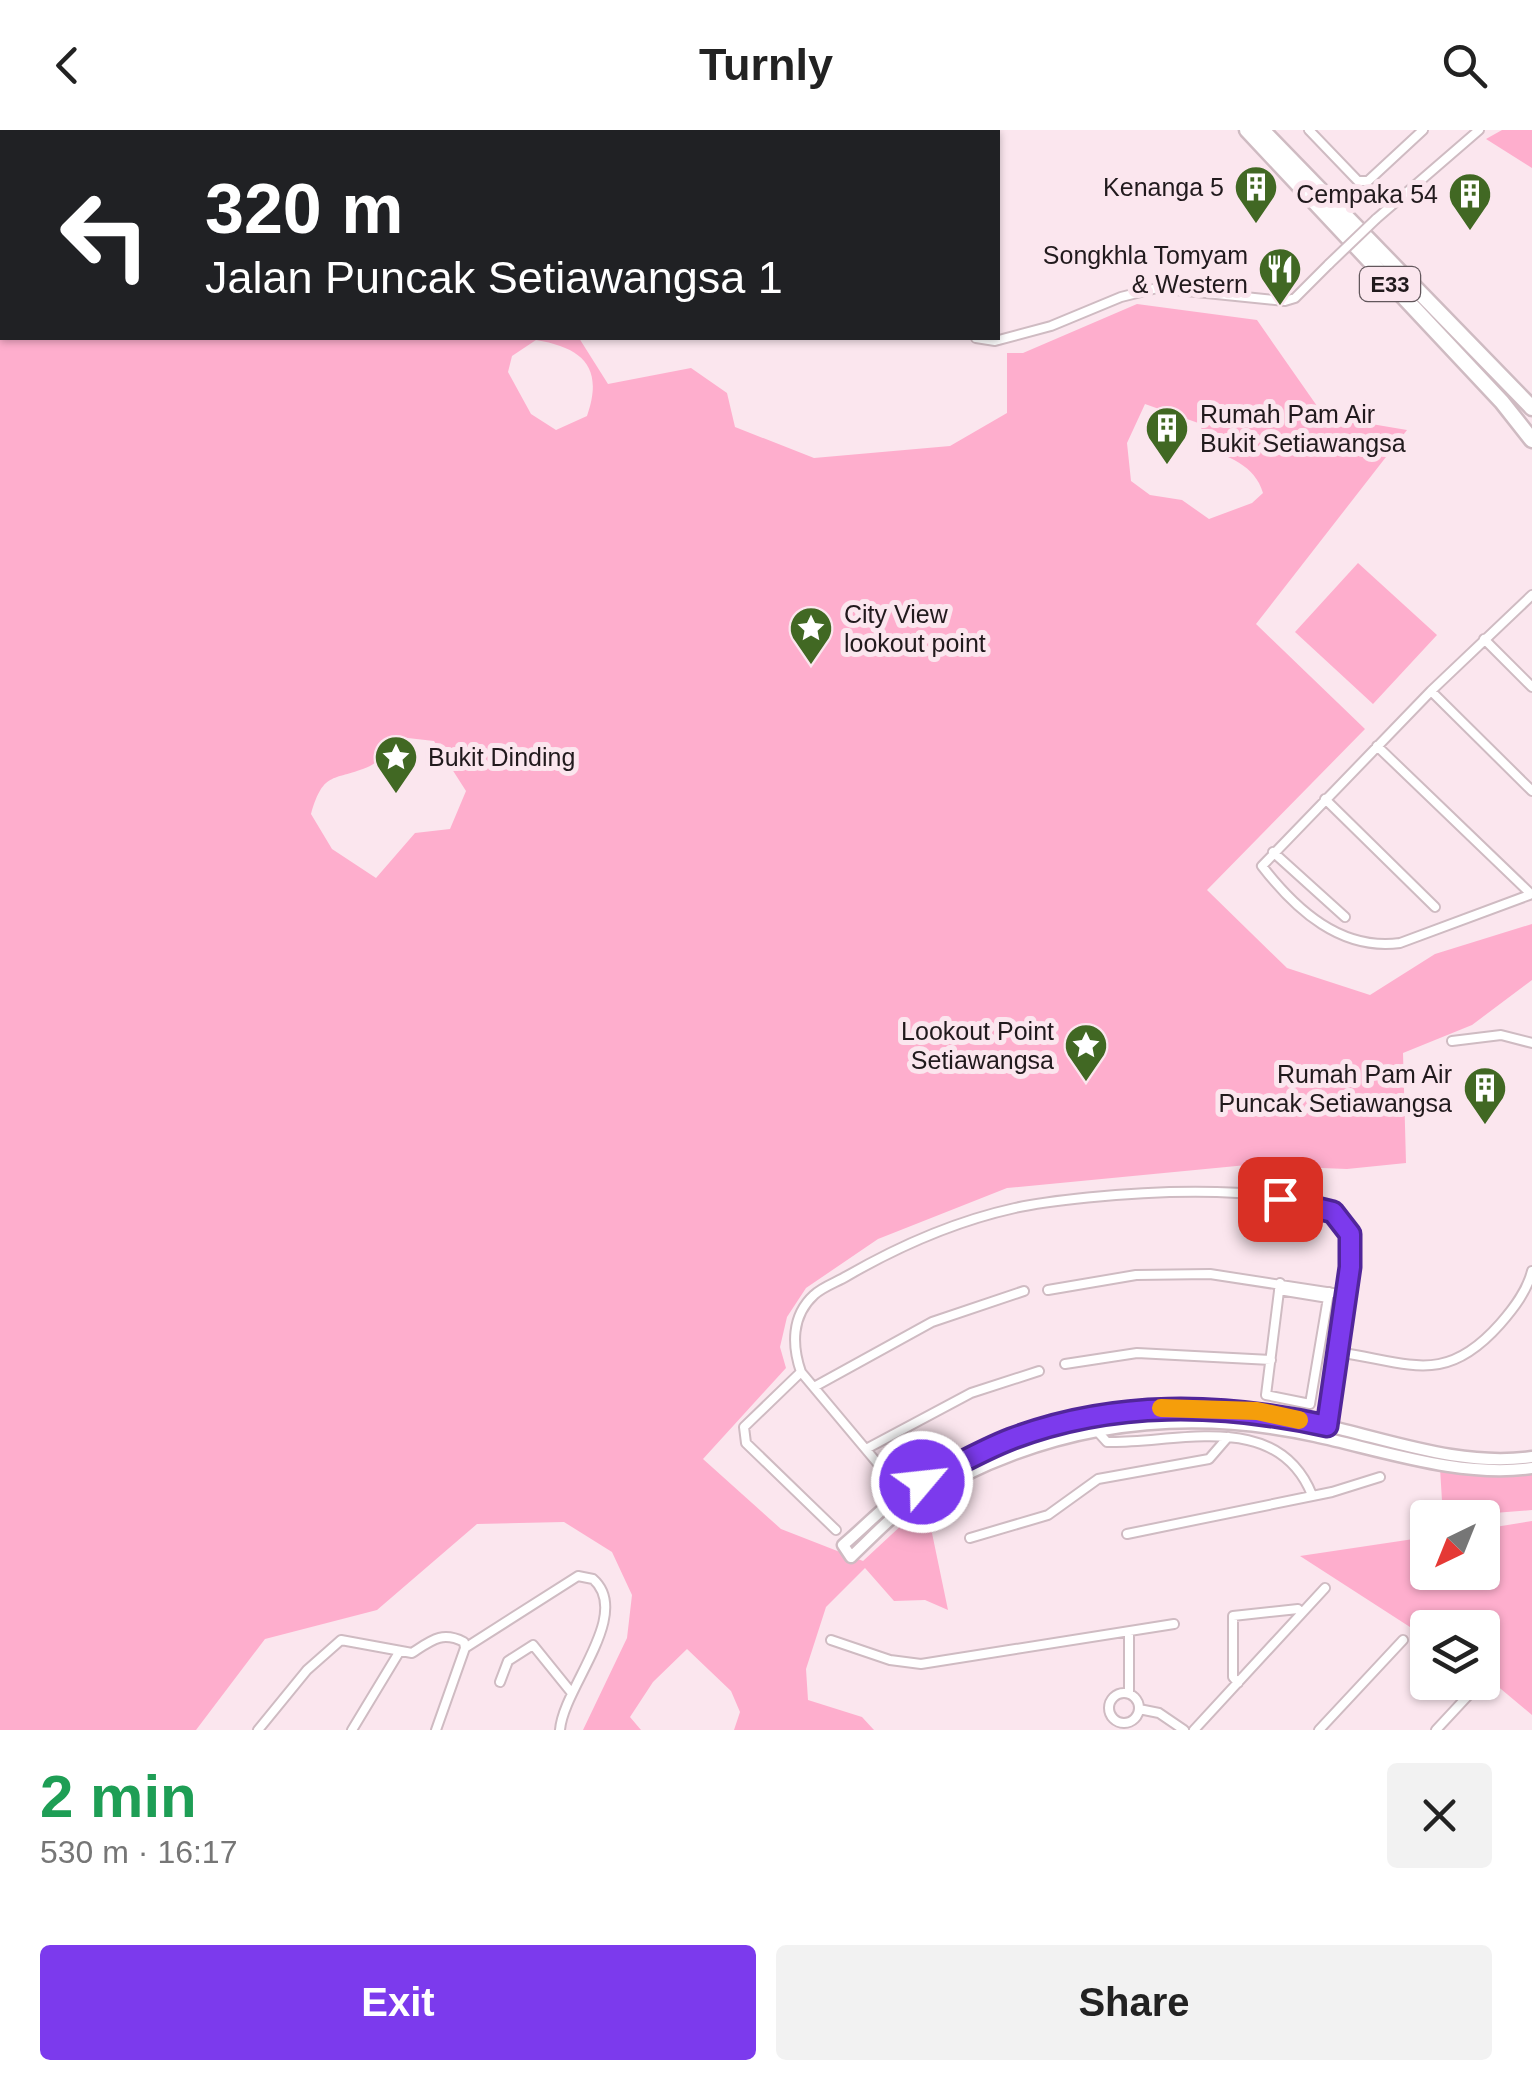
<!DOCTYPE html>
<html lang="en">
<head>
<meta charset="utf-8">
<style>
  body { margin:0; font-family:Helvetica,sans-serif; background:#f2f2f2; color:#222; height:100vh; display:flex; flex-direction:column; font-size:38px; white-space:nowrap }
  * { box-sizing:border-box; margin:0 }
  p { font-size:32px; color:#767676 }
  .icon { flex:none; width:55px; height:55px; fill:none; stroke:currentColor; stroke-width:2; stroke-linecap:round; stroke-linejoin:round }
  .map { position:relative; height:1600px; overflow:hidden }
  .panel { display:flex; flex-direction:column; background:#fff; flex:1 }
  .panel>* { flex:none }
  .banner { position:absolute; left:0px; top:0px; width:1000px; height:210px; box-shadow:0 2px 8px #0004; background:#202124; color:#fff; overflow:hidden }
  .needle { width:65px; rotate:223deg }
  .tools { position:absolute; left:1410px; top:1370px; display:grid; gap:20px }
  .tools a { display:grid; place-items:center; width:90px; height:90px; border-radius:10px; background:#fff; box-shadow:0 2px 8px #0004; font-size:50px }
  .pin { position:absolute; display:grid; place-items:center; width:85px; height:85px; color:#fff; margin:-42px; border-radius:20px; box-shadow:0 5px 15px #0006 }
  .me { position:absolute; width:110px; margin:-55px; rotate:62deg; stroke-linejoin:round; filter:drop-shadow(0 0 8px #0008) }
  .turn { display:flex; align-items:center; gap:35px; height:210px; padding:0 40px; font-size:45px }
  .turn .icon { width:130px; height:130px; stroke-width:2.5 }
  .turn b { display:block; font-size:70px; line-height:85px }
  .round { display:grid; place-items:center; flex:none; width:105px; height:105px; border-radius:10px; background:#f2f2f2 }
  .headline { display:flex; align-items:center; justify-content:space-between; height:170px; padding:0 40px }
  h1 { font-size:60px; font-weight:600; line-height:75px; color:#1e9e55 }
  .button { display:flex; gap:20px; margin-top:auto; padding:20px 40px }
  .button a { flex:1; height:115px; border-radius:10px; background:#7c3aed; color:#fff; font-size:40px; font-weight:600; line-height:115px; text-align:center }
  .button a+a { background:#f2f2f2; color:#222 }
  header { display:flex; justify-content:space-between; align-items:center; height:130px; padding:0 40px; background:#fff; font-size:45px; font-weight:600 }
  .map>svg:first-child { display:block }
  .green { fill:#feaecd; fill-rule:evenodd }
  .lines { fill:none; stroke-linecap:round; stroke-linejoin:round }
  .street-casing { stroke:#cfbbc2; stroke-width:12 }
  .secondary-casing { stroke:#cfbbc2; stroke-width:15 }
  .highway-casing { stroke:#cfbbc2; stroke-width:19 }
  .street { stroke:#fff; stroke-width:8 }
  .secondary { stroke:#fff; stroke-width:10 }
  .highway { stroke:#fff; stroke-width:14 }
  .street-bridge-casing { stroke:#cfbbc2; stroke-width:12; stroke-linecap:butt }
  .street-bridge { stroke:#fff; stroke-width:8 }
  .route-casing { stroke:#51269a; stroke-width:25 }
  .route { stroke:#7c3aed; stroke-width:18 }
  .slow { stroke:#f59e0b; stroke-width:18 }
  .labels { text-anchor:middle; dominant-baseline:central; stroke-width:10; stroke-linejoin:round; paint-order:stroke }
  .shield { fill:#fbe6ee; stroke:#62575c; stroke-width:2.5 }
  .shield-label { font-size:22px; font-weight:bold; fill:#211a1d }
  .poi-label { font-size:25px; fill:#211a1d; stroke:#fbe6ee; text-anchor:end }
</style>
</head>
<body>
<header><svg class="icon" aria-label="back" viewBox="0 0 24 24"><path d="M15 5l-7 7 7 7"/></svg>Turnly<svg class="icon" aria-label="search" viewBox="0 0 24 24"><circle cx="10" cy="10" r="6"/><path d="M15 15l6 6"/></svg></header>
<div class="map">
<svg width="1532" height="1600" viewBox="0 0 1532 1600">
  <rect width="100%" height="100%" fill="#fbe6ee"/>
  <path class="green" d="M 0,0 L 133,2 L 2,2 L 2,208 L 579,208 L 608,254 L 691,238 L 727,263 L 735,297 L 814,328 L 950,316 L 1007,283 L 1007,223 L 1023,223 L 1137,174 L 1257,190 L 1324,286 L 1407,300 L 1256,494 L 1365,599 L 1207,760 L 1287,838 L 1370,865 L 1435,824 L 1532,794 L 1532,850 L 1472,895 L 1403,923 L 1406,1033 L 1347,1039 L 1247,1035 L 1007,1058 L 878,1109 L 806,1158 L 787,1187 L 780,1217 L 786,1238 L 703,1329 L 781,1399 L 863,1431 L 919,1379 L 927,1379 L 948,1480 L 925,1470 L 894,1471 L 865,1438 L 826,1477 L 806,1539 L 808,1570 L 862,1587 L 874,1600 L 734,1600 L 740,1582 L 731,1561 L 687,1519 L 653,1552 L 630,1587 L 641,1600 L 583,1600 L 627,1508 L 632,1465 L 612,1422 L 564,1392 L 477,1394 L 377,1480 L 265,1509 L 196,1600 L 0,1600 ZM 536,210 C 583,218 604,237 587,286 L 556,300 L 531,284 L 508,242 L 512,226 ZM 1145,274 L 1201,294 L 1203,318 C 1228,326 1255,335 1263,363 L 1252,373 L 1209,389 L 1182,370 L 1150,365 L 1131,351 L 1127,313 ZM 399,607 L 434,611 L 466,661 L 450,699 L 415,703 L 376,748 L 332,719 L 311,684 C 324,639 334,652 370,636 C 380,631 391,616 399,607 Z
    M 1502,0 L 1532,0 L 1532,38 L 1486,9 Z
    M 1358,433 L 1437,505 L 1373,574 L 1295,502 Z
    M 1440,1338 L 1532,1340 L 1532,1380 L 1443,1387 Z
    M 1532,1391 L 1532,1585 L 1483,1544 L 1482,1498 L 1428,1498 L 1427,1508 L 1300,1426 L 1427,1407 L 1428,1442 L 1482,1442 L 1483,1399 Z"/>
  <g class="lines">
    <g class="street-casing">
      <path id="street" d="M 814,0 L 817,2
        M 1309,0 L 1358,51 L 1368,51 L 1423,0
        M 935,2 L 936,0
        M 1376,89 L 1479,0
        M 976,208 L 995,211 L 1051,196 L 1121,167 L 1157,158 L 1285,171 L 1295,168 L 1329,134
        M 1532,465 L 1431,561 L 1262,736 C 1296,780 1341,821 1400,813 L 1532,764
        M 1484,509 L 1532,557
        M 1431,561 L 1532,661
        M 1377,616 L 1531,764
        M 1325,669 L 1435,777
        M 1273,722 L 1345,787
        M 1452,911 L 1501,905 L 1532,913
        M 1280,1153 L 1266,1265 L 1310,1274 L 1329,1162
        M 1048,1160 L 1136,1145 L 1210,1144 L 1346,1165
        M 1279,1160 L 1328,1168
        M 1338,1222 C 1411,1233 1445,1256 1500,1194 C 1514,1178 1527,1161 1532,1141
        M 1065,1234 L 1137,1223 L 1271,1230
        M 801,1242 L 744,1297 L 746,1313 L 836,1400
        M 814,1257 L 932,1192 L 1024,1161
        M 1097,1301 L 1107,1312 C 1176,1314 1277,1278 1312,1365
        M 866,1319 L 971,1263 L 1039,1241
        M 910,1372 L 801,1242 C 792,1216 791,1186 814,1165 C 822,1157 837,1152 847,1146 C 899,1116 956,1091 1015,1078 C 1071,1065 1328,1039 1351,1104 C 1358,1127 1331,1267 1326,1300
        M 1127,1404 L 1332,1362 L 1380,1347
        M 970,1408 L 1048,1385 L 1098,1349 L 1209,1329 L 1228,1307
        M 1129,1502 L 1129,1564
        M 831,1510 L 890,1530 L 921,1534 L 1174,1494
        M 465,1518 L 578,1446 L 593,1449 C 633,1484 563,1558 560,1600
        M 500,1552 L 508,1531 L 533,1515 L 571,1562
        M 1238,1553 L 1233,1547 L 1233,1486 L 1298,1479 L 1302,1483
        M1109 1578a15 15 0 1 1 30 0a15 15 0 1 1-30 0Z
        M 1139,1579 L 1159,1583 L 1184,1600
        M 258,1600 L 307,1540 L 341,1510 L 412,1523 C 432,1510 442,1501 464,1512 L 465,1518
        M 352,1600 L 398,1524
        M 436,1600 L 465,1518
        M 1194,1600 L 1325,1458
        M 1319,1600 L 1403,1510
        M 1436,1600 L 1477,1556"/>
    </g>
    <g class="secondary-casing">
      <path id="secondary" d="M 1532,1327 C 1461,1337 1391,1310 1323,1295 C 1194,1266 1064,1275 947,1340 C 932,1348 914,1354 900,1365 C 880,1380 862,1399 843,1415 L 851,1427 C 870,1409 887,1391 907,1375 C 922,1363 944,1356 961,1347 C 1074,1291 1192,1279 1315,1306 C 1384,1321 1461,1348 1532,1338"/>
    </g>
    <g class="highway-casing">
      <path id="highway" d="M 1247,0 L 1502,272 L 1532,310
        M 1262,0 L 1532,278"/>
    </g>
    <use href="#street" class="street"/>
    <use href="#secondary" class="secondary"/>
    <use href="#highway" class="highway"/>
    <g class="street-bridge-casing">
      <path id="street-bridge" d="M 1329,134 L 1376,89"/>
    </g>
    <use href="#street-bridge" class="street-bridge"/>
  </g>
  <g class="lines">
    <g class="route-casing">
      <path id="route" d="M 922,1352 C 952,1338 980,1321 1011,1309 C 1114,1270 1221,1273 1327,1296 L 1350,1137 L 1350,1104 L 1333,1082 L 1280,1069"/>
    </g>
    <use href="#route" class="route"/>
    <path class="slow" d="M 1161,1278 L 1257,1281 L 1299,1290"/>
  </g>
  <defs>
    <g id="building-pin" transform="scale(2.25)"><path d="M0 17L-7.5 6A9.5 9.5 0 1 1 7.5 6Z" fill="#416823" stroke="#fbe6ee"/><path d="M-4-6H4V6H1V3H-1V6H-4ZM-2.5-4.3h1.7v1.8h-1.7ZM.8-4.3h1.7v1.8H.8ZM-2.5-1h1.7V.8h-1.7ZM.8-1h1.7V.8H.8Z" fill="#fff"/></g>
    <g id="restaurant-pin" transform="scale(2.25)"><path d="M0 17L-7.5 6A9.5 9.5 0 1 1 7.5 6Z" fill="#416823" stroke="#fbe6ee"/><path d="M-5-6h1v4h1v-4h1v4h1v-4h1v5L-1.5 .5V6h-2V.5L-5-1ZM5-6V6H3V1.5H1.5Q1.5-4 5-6Z" fill="#fff"/></g>
    <g id="sight-pin" transform="scale(2.25)"><path d="M0 17L-7.5 6A9.5 9.5 0 1 1 7.5 6Z" fill="#416823" stroke="#fbe6ee"/><path d="M0-6L1.8-2.2L6-1.7L2.9 1.2L3.7 5.4L0 3.3L-3.7 5.4L-2.9 1.2L-6-1.7L-1.8-2.2Z" fill="#fff"/></g>
  </defs>
  <g fill-rule="evenodd">
    <use href="#building-pin" x="1256" y="57"/>
    <use href="#building-pin" x="1470" y="64"/>
    <use href="#restaurant-pin" x="1280" y="139"/>
    <use href="#building-pin" x="1167" y="298"/>
    <use href="#sight-pin" x="811" y="498"/>
    <use href="#sight-pin" x="396" y="627"/>
    <use href="#sight-pin" x="1086" y="915"/>
    <use href="#building-pin" x="1485" y="958"/>
  </g>
  <g class="labels">
    <rect class="shield" x="1360" y="137" width="60" height="34" rx="8"/>
    <g class="shield-label">
      <text x="1390" y="154">E33</text>
    </g>
    <g class="poi-label">
      <text x="1224" y="57">Kenanga 5</text>
      <text x="1438" y="64">Cempaka 54</text>
      <text x="1248" y="125">Songkhla Tomyam<tspan x="1248" dy="29">&amp; Western</tspan></text>
      <text x="1200" y="284" text-anchor="start">Rumah Pam Air<tspan x="1200" dy="29">Bukit Setiawangsa</tspan></text>
      <text x="844" y="484" text-anchor="start">City View<tspan x="844" dy="29">lookout point</tspan></text>
      <text x="428" y="627" text-anchor="start">Bukit Dinding</text>
      <text x="1054" y="901">Lookout Point<tspan x="1054" dy="29">Setiawangsa</tspan></text>
      <text x="1452" y="944">Rumah Pam Air<tspan x="1452" dy="29">Puncak Setiawangsa</tspan></text>
    </g>
  </g>
</svg>
<div class="tools">
<a><svg class="needle" viewBox="-14 -14 28 28"><path d="M0-13l5 13h-10z" fill="#e53935"/><path d="M0 13l5-13h-10z" fill="#767676"/></svg></a>
<a><svg class="icon" aria-label="layers" viewBox="0 0 24 24"><path d="M12 4l9 5-9 5-9-5zM3 14l9 5 9-5"/></svg></a>
</div>
<div class="pin" style="left:1280px;top:1069px;background:#d93025"><svg class="icon" aria-label="arrive" viewBox="0 0 24 24"><path d="M6 21V4h12l-3 4 3 4H6"/></svg></div>
<svg class="me" style="left:922px;top:1352px" viewBox="-20 -20 40 40"><circle r="17" fill="#7c3aed" stroke="#fff" stroke-width="3"/><path d="M0-11L8 9 0 5-8 9z" fill="#fff"/></svg>
<div class="banner">
<div class="turn"><svg class="icon" aria-label="left" viewBox="0 0 24 24"><path d="M17 20v-9H6M10 6l-5 5 5 5"/></svg><div><b>320 m</b>Jalan Puncak Setiawangsa 1</div></div>
</div>
</div>
<section class="panel">
<div class="headline"><div><h1>2 min</h1><p>530 m · 16:17</p></div><a class="round"><svg class="icon" aria-label="close" viewBox="0 0 24 24"><path d="M6 6l12 12M18 6L6 18"/></svg></a></div>
<div class="button"><a>Exit</a><a>Share</a></div>
</section>
</body>
</html>
